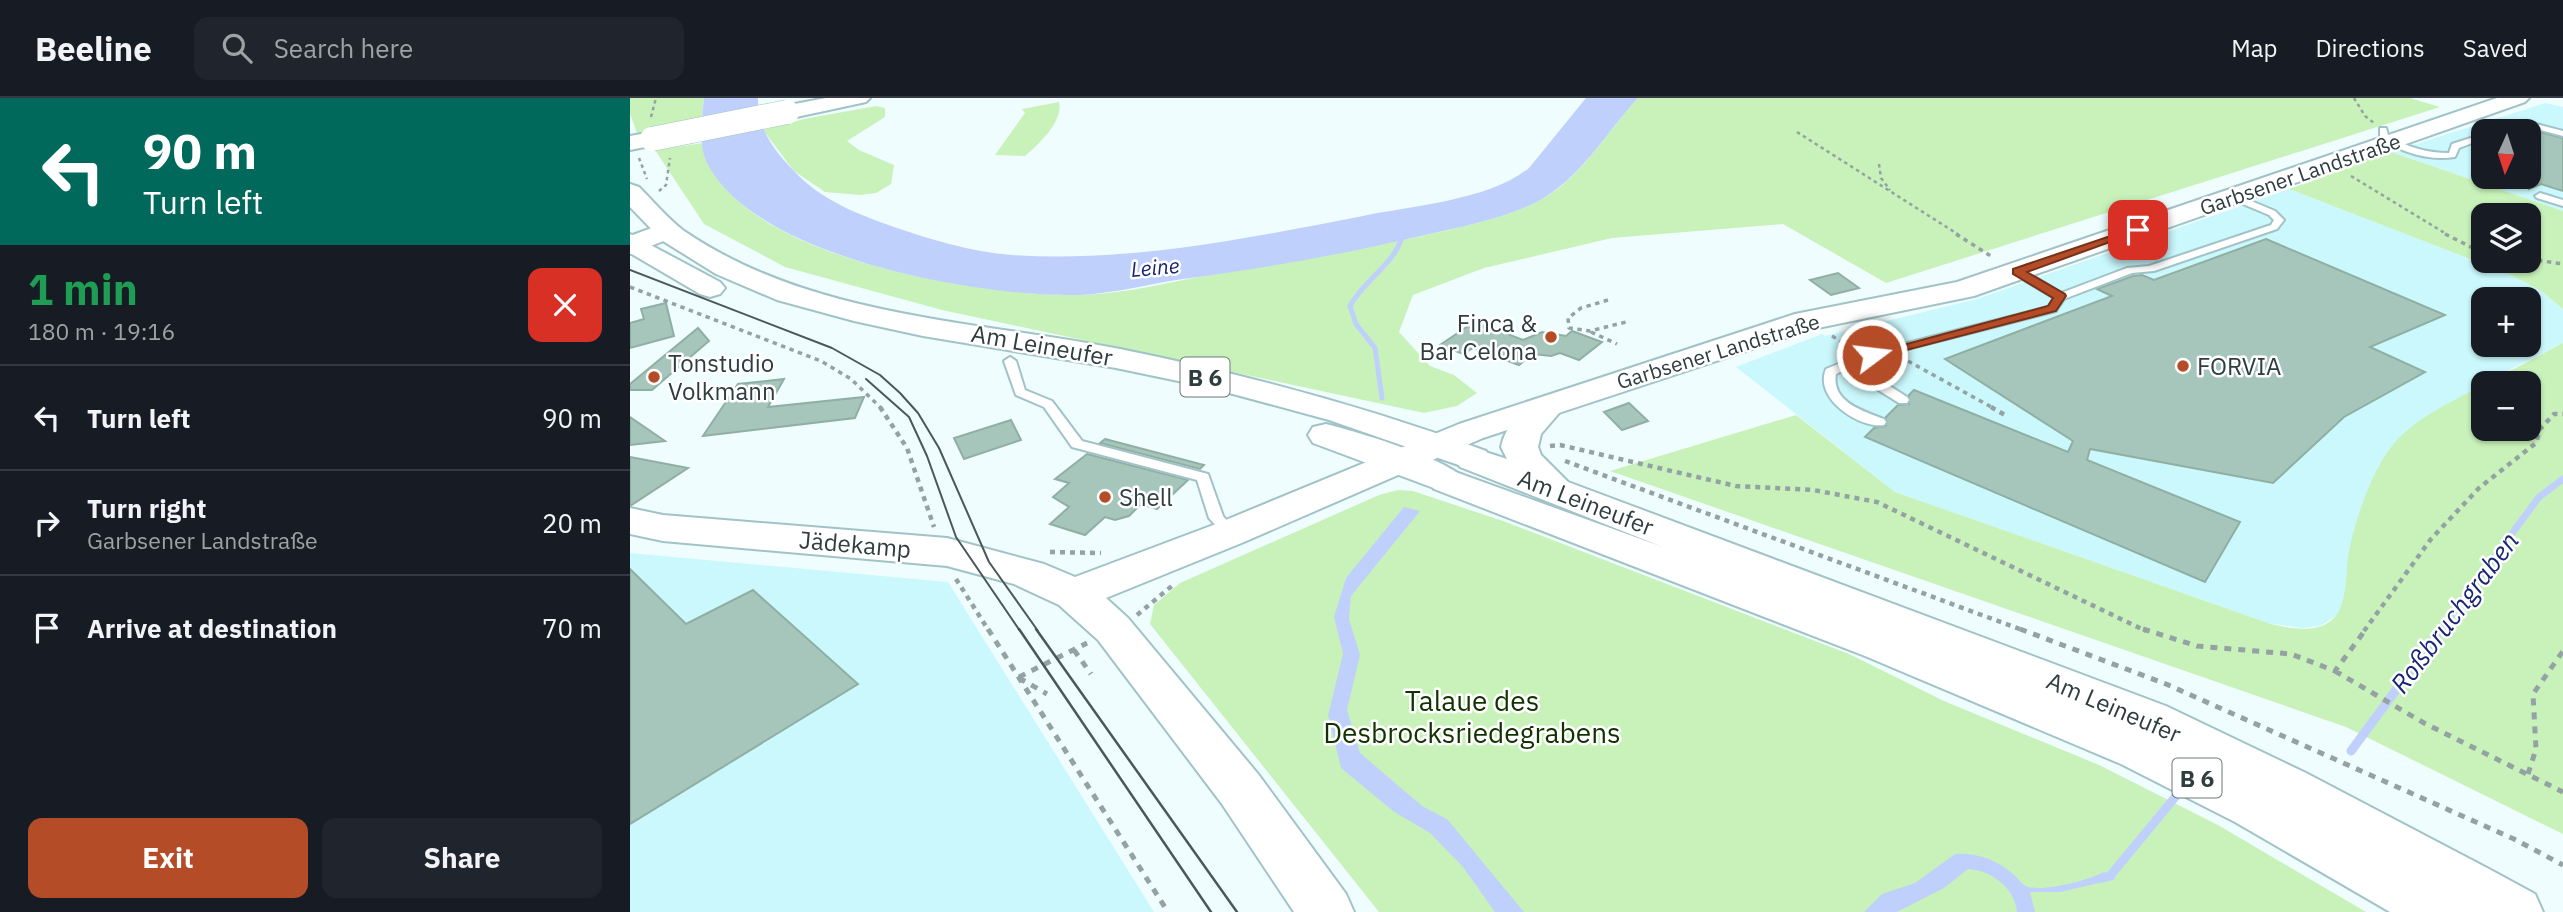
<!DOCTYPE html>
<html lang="en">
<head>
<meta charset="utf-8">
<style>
  body { margin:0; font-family:"IBM Plex Sans",sans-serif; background:#20242c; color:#f1f3f6; height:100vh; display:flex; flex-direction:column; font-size:26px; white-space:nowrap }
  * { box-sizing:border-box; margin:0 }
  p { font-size:23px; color:#9ea1a6 }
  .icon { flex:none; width:38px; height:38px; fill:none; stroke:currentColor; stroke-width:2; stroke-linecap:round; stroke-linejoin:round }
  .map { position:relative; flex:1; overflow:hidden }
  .panel { display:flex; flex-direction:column; background:#171b24; width:630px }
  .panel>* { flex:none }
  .hud { background:#00695c; color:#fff; overflow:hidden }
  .needle { width:46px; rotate:183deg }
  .controls { position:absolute; left:1841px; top:21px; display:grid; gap:14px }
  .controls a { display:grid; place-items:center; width:70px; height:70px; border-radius:14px; background:#171b24; box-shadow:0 2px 5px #0004; font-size:35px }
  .pin { position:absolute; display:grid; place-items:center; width:60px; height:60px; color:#fff; margin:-30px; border-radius:14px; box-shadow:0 4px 10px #0006 }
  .me { position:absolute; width:77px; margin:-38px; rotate:75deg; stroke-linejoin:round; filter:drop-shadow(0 0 5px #0008) }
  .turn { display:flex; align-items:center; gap:24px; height:147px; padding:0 28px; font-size:32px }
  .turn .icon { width:91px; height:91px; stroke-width:2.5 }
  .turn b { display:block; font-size:49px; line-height:60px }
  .round { display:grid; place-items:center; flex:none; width:74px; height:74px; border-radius:14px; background:#20242c }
  .overview { display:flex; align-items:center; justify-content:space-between; height:119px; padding:0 28px }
  h1 { font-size:42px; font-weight:700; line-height:52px; color:#1e9e55 }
  .cta { display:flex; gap:14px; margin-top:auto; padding:14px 28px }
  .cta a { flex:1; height:80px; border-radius:14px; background:#b44c28; color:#fff; font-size:28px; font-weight:700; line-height:80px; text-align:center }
  .cta a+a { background:#20242c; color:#f1f3f6 }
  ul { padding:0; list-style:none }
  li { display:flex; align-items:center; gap:21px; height:105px; padding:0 28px; border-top:2px solid #363941 }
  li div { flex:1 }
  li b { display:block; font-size:26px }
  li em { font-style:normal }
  header { display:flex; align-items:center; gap:42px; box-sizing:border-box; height:98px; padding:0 35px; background:#171b24; border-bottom:2px solid #363941 }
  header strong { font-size:33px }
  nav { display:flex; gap:38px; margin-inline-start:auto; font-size:24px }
  .search { width:490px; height:63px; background:#20242c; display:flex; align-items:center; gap:18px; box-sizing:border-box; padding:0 24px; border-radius:14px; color:#9ea1a6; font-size:26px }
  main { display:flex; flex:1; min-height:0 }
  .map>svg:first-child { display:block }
  .built { fill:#caf8fc; fill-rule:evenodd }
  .green { fill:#c8f2ba; fill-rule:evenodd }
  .water { fill:#c0d0fd }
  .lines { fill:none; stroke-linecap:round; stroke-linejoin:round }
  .stream-far3 { stroke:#c0d0fd; stroke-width:4.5 }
  .stream-far2 { stroke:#c0d0fd; stroke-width:5 }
  .stream-far1 { stroke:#c0d0fd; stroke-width:7 }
  .stream { stroke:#c0d0fd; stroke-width:9 }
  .building { fill:#a7c6bb; stroke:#90afa3; stroke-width:2 }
  .lane-casing { stroke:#a1c3c7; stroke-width:4 }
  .secondary-casing { stroke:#a1c3c7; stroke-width:4 }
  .primary-casing { stroke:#a1c3c7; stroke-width:4 }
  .highway-casing { stroke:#a1c3c7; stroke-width:4 }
  .path-far3 { stroke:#94a2a4; stroke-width:2.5; stroke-dasharray:3.5 3.5; stroke-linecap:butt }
  .path-far2 { stroke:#94a2a4; stroke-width:3.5; stroke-dasharray:4.5 4.5; stroke-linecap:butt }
  .path-far1 { stroke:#94a2a4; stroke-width:4.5; stroke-dasharray:5 5; stroke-linecap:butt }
  .path { stroke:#94a2a4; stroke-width:5; stroke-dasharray:7 7; stroke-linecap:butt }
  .lane { fill:#fff; fill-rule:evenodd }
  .secondary { fill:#fff; fill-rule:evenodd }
  .primary { fill:#fff; fill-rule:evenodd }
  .highway { fill:#fff; fill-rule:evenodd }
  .tram-far1 { stroke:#4a585a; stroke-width:2 }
  .tram { stroke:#4a585a; stroke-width:2.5 }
  .secondary-bridge-casing { stroke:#a1c3c7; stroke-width:25; stroke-linecap:butt }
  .secondary-bridge { stroke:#fff; stroke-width:24 }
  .route { fill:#b44c28; stroke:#75311a; stroke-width:2 }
  .poi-dot { fill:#b44c28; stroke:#fff; stroke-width:2.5 }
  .labels { text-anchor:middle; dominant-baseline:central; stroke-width:5; stroke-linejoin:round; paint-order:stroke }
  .far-street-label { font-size:21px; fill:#2f3d3f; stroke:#fff }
  .far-water-label { font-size:21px; font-style:italic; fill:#182476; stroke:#fff }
  .shield { fill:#fff; stroke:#6d7779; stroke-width:2 }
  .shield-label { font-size:23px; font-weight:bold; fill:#2f3d3f }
  .poi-label { font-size:24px; fill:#2f3d3f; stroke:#fff; text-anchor:start }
  .street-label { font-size:24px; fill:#2f3d3f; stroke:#fff }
  .water-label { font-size:26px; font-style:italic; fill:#182476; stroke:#fff }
  .near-park-label { font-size:28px; fill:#123202; stroke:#fff }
</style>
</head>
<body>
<header>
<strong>Beeline</strong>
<div class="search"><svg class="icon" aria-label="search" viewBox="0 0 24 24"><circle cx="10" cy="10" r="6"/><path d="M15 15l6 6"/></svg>Search here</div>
<nav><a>Map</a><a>Directions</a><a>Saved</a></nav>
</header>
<main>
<section class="panel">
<div class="hud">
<div class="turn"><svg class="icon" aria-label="left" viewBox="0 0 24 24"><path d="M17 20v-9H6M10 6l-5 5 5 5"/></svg><div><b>90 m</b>Turn left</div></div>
</div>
<div class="overview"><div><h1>1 min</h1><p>180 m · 19:16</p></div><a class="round" style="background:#d93025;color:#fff"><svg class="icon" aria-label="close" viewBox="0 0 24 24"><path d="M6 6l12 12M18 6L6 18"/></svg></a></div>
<ul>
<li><svg class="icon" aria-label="left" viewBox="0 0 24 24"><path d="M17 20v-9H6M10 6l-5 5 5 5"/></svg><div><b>Turn left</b></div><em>90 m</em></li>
<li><svg class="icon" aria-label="right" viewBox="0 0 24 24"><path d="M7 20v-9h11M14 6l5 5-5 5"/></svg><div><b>Turn right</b><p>Garbsener Landstraße</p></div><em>20 m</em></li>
<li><svg class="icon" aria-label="arrive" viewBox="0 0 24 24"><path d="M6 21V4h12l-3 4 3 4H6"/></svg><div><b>Arrive at destination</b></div><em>70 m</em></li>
</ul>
<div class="cta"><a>Exit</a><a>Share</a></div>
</section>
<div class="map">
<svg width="1933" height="814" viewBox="0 0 1933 814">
  <rect width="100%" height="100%" fill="#effdfe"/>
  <path class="built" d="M 1915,5 L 1933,9 L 1933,113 L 1761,54 ZM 1853,33 L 1899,33 L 1899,79 L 1853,79 Z
    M 1659,91 L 1879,176 L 1910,192 L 1933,211 L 1933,245 L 1853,285 L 1706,518 L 1690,528 L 1672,530 L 1638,525 L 1265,394 L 1106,269 L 1192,236 L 1195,238 L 1347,201 ZM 1853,201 L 1899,201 L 1899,247 L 1853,247 Z
    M 0,455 L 318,484 L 524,814 L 0,814 Z"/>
  <path class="green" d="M 0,0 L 74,0 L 71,27 L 8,38 L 0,16 Z
    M 1008,0 L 1780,0 L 1810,9 L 1256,185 L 1153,126 L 982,140 L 854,170 L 783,197 L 769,234 L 800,268 L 824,277 L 847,295 L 827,308 L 794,315 L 312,212 L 155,169 L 74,126 L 25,52 L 73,45 C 91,159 356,199 449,197 C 498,196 547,182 596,174 C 667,162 738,151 809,134 C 840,127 875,119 905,105 C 950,83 975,36 1008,0 Z
    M 429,4 C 434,23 408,47 395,58 L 365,57 L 395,15 L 392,11 Z
    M 246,8 L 255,10 L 255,19 L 217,43 L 229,52 L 264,67 L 261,86 L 246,95 L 230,97 L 195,94 L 164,73 L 133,32 L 174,21 Z
    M 1761,54 L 1933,113 L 1933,211 L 1910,192 L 1879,176 L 1659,91 ZM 1853,117 L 1899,117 L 1899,163 L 1853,163 Z
    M 1933,245 L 1933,736 L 1716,629 L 980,373 L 1166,317 L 1265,394 L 1638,525 C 1657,530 1688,537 1704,520 C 1717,507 1716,476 1718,459 C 1724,424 1743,367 1768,341 C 1790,318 1825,302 1853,287 L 1853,331 L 1899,331 L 1899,285 L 1857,285 Z
    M 768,392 L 783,393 L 873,423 L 1219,556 L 1314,603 L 1469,667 L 1588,727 L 1736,814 L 749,814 L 520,526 L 524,507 L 550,485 L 749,397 Z"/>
  <path class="water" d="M 74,0 L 128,0 C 127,31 144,52 164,73 C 191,102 227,116 264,129 C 302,142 342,154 382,157 C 499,165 619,140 733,118 C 782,108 860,102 899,70 L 956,0 L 1008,0 C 975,36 950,82 905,105 C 872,121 831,129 795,137 C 715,156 635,170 553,181 C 519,186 486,195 451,197 C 354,200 125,161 77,65 C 68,46 72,19 74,0 Z
    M 774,409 L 790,413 L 721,498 L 719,521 L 730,557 L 717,612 L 730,655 L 792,708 L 817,721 L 894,814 L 865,814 L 833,769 L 800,735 L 763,713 L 711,670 L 698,617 L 713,556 L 704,519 L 716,480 Z
    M 1325,756 C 1346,754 1368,762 1384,777 C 1388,780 1391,786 1396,788 C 1412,795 1459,782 1474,774 L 1486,781 L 1430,794 L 1400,794 L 1405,814 L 1387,814 C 1385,790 1361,772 1338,771 L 1314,790 L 1267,814 L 1234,814 L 1252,796 L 1285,785 Z"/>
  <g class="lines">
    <path class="stream-far3" d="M 773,137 L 774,133"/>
    <path class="stream-far2" d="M 752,300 L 745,250 L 726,226 L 720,208 C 734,182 766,165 773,136"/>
    <path class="stream-far1" d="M 1810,533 L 1909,399 L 1933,381"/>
    <path class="stream" d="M 1721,653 L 1811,531
      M 1473,780 L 1480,778 L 1546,698"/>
  </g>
  <path class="building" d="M 1909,34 L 1933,40 L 1933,93 L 1911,86 L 1899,91 L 1899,38 Z
    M 1636,141 L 1815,217 L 1740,249 L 1795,274 L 1714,319 L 1643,385 L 1460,351 L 1457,362 L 1610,424 L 1575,484 L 1235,339 L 1244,330 L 1256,328 L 1256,319 L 1268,307 L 1279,306 L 1279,297 L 1284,292 L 1438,354 L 1443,343 L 1315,261 L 1482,198 L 1467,191 L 1503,178 L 1512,177 L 1524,182 Z
    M 1208,175 L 1229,190 L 1201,197 L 1180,182 Z
    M 36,205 L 44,238 L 0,250 L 0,225 L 14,221 L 11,211 Z
    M 854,227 L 893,242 L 912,234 L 936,238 L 942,233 L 972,244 L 949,262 L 930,255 L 921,258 L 903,256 L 889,267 L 843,250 L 833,256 L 810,247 L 838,228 L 848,231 Z
    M 68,230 L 79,243 L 22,292 L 0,292 L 0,286 Z
    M 154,281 L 138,309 L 234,299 L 225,320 L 73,338 L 108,286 Z
    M 999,305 L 1018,323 L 992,332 L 974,314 Z
    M 0,319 L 35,343 L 0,347 Z
    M 381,322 L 391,342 L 334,361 L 324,340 Z
    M 475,341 L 574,367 L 570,371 L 470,345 Z
    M 457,356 L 558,382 L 527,411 L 511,406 L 499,418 L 485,422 L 475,419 L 455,437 L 420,426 L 439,409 L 423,399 L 439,385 L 425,381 Z
    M 0,359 L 58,370 L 0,408 Z
    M 0,471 L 56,526 L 123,492 L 228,586 L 0,726 Z"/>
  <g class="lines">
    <g class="lane-casing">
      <path id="lane" d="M 1895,23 L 1933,33 L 1933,38 L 1895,28 L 1877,33 L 1865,33 Z
        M 1750,30 L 1756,30 L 1758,37 C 1776,49 1797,55 1819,55 L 1822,46 L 1853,36 L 1853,41 L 1829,50 L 1825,59 C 1800,63 1769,55 1750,38 Z
        M 1910,95 L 1933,102 L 1933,108 L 1907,100 L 1905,98 Z
        M 1601,97 L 1607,97 L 1645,113 L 1654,122 L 1647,131 L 1524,173 L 1502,175 L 1434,201 L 1426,213 L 1246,259 L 1241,265 L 1244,278 L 1277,299 L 1279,302 L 1277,305 L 1269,305 L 1234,283 L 1229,265 L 1206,276 C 1201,304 1233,313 1254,321 L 1256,324 L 1254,327 C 1231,331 1183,301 1196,271 L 1230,257 L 1418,209 L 1424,200 L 1383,175 L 1383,171 L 1391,171 L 1431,195 L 1497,170 L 1519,168 L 1641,127 L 1644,122 L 1639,117 L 1601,101 Z
        M 380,259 L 386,263 L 395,292 L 422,303 L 452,343 L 578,376 L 593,418 L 607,435 L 605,438 L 595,438 L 579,420 L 567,382 L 442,349 L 414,309 L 386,297 L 374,263 Z"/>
    </g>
    <g class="secondary-casing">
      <path id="secondary" d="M 196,0 L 240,0 L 236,4 L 157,21 L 146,14 L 149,9 Z
        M 1867,0 L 1899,0 L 1895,4 L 1344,198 L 1183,231 L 853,340 L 614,444 L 476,500 L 498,520 L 628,676 L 716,796 L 724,814 L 664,814 L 592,706 L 468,542 L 429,507 L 384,486 L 317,468 L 33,443 L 0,436 L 0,410 L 33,417 L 317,440 L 414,466 L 445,479 L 586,426 L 829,326 L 1165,216 L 1327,184 Z
        M 22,34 L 30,36 L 33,41 L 30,46 L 0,52 L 0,38 Z
        M 35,125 L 44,127 L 48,133 L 44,139 L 0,156 L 0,138 Z"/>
    </g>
    <g class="primary-casing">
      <path id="primary" d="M 0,86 L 9,89 C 23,103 38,121 54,133 C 182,220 343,222 490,251 C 614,276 737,309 856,353 L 861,361 L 856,369 L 843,372 L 699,322 L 577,289 L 486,270 L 293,238 L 224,223 L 147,202 L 86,176 L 33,143 L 0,109 Z
        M 0,136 L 90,184 L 95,190 L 90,196 L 80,199 L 70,196 L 0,155 Z
        M 696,326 C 724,333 821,361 836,383 L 830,391 L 817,395 L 683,345 L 678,337 L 683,329 Z"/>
    </g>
    <g class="highway-casing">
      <path id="highway" d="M 918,298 L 930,301 L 935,308 L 911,336 L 908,349 L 911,357 L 938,384 L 1536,608 L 1676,675 L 1859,771 L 1905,796 L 1913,814 L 1760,814 L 1605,724 L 1491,666 L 1235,558 L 804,391 L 798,383 L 804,375 L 817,371 L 1033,449 L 830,369 L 825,361 L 830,353 L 843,350 L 877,361 L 871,349 C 875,327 897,303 918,298 Z"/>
    </g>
    <path class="path-far3" d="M 1724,0 L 1735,18 L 1744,25
      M 21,19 L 26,0
      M 1167,34 L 1329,137
      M 9,60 L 17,81
      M 1249,66 L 1251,80 L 1260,92
      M 1721,78 L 1818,137
      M 29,93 L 36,87 L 40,60"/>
    <path class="path-far2" d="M 1326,136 L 1364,160
      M 1815,136 L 1853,155
      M 1899,161 L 1933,166
      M 0,189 L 191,263 L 221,281 L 252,311
      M 978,202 L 951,210 L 938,220 L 939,230 L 960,233 L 1000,223
      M 961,234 L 987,246
      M 1202,238 L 1218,248
      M 1210,244 L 1250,237
      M 1278,263 L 1365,311"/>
    <path class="path-far1" d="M 250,309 L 277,350 L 304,429
      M 1361,309 L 1375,317
      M 920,348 L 930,347 L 1106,388 L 1183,392 L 1247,404 L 1516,533
      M 935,363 L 1395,533
      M 420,454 L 471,455
      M 326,481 L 359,533
      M 507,517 L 543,487
      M 1734,533 L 1801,441 L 1849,390 L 1906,345 L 1910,331 L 1924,316 L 1933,316"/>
    <path class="path" d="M 358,531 L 538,814
      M 1390,531 L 1536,586 L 1884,741 L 1933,767
      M 1513,531 L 1567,548 L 1661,556 L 1705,573 L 1736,531
      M 444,552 L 461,576
      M 1705,573 L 1794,625 L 1933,694
      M 389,579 L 457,545
      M 389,580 L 417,596
      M 1898,676 L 1906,651 L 1903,596 L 1933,553"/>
    <use href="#lane" class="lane"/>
    <use href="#secondary" class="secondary"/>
    <use href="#primary" class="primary"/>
    <use href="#highway" class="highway"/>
    <path class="tram-far1" d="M 0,172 L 202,250 L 250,277 L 270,295 L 288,315 L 309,350 L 359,464 L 408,533
      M 236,281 L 279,319 L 297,358 L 326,439 L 390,533"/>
    <path class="tram" d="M 389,531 L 581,814
      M 406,531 L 607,814"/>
    <g class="secondary-bridge-casing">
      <path id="secondary-bridge" d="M 22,41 L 157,14"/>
    </g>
    <use href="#secondary-bridge" class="secondary-bridge"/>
  </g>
  <path class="route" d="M 1504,130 L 1513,132 L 1397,174 L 1435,196 L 1436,198 L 1426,213 L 1242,261 L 1236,257 L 1418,208 L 1423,200 L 1383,176 L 1383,171 Z"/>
  <g class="poi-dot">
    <circle cx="921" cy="239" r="7"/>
    <circle cx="1553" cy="268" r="7"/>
    <circle cx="24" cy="279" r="7"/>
    <circle cx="475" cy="399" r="7"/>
  </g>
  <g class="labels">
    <g class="far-street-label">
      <text transform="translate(1670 76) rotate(-19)">Garbsener Landstraße</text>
      <text transform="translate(1088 253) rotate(-17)">Garbsener Landstraße</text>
    </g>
    <g class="far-water-label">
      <text transform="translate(525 169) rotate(-5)">Leine</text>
    </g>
    <g class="shield">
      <rect x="550.5" y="259.5" width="49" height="39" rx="5"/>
      <rect x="1542.5" y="660.5" width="49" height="39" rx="5"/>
    </g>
    <g class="shield-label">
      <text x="575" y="279">B 6</text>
      <text x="1567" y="680">B 6</text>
    </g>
    <g class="poi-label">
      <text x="907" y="225" text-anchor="end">Finca &amp;<tspan x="907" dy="28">Bar Celona</tspan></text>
      <text x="38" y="265">Tonstudio<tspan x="38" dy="28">Volkmann</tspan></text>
      <text x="1567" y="268">FORVIA</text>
      <text x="489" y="399">Shell</text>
    </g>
    <g class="street-label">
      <text transform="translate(412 247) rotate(10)">Am Leineufer</text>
      <text transform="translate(956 404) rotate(21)">Am Leineufer</text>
      <text transform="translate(225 446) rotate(5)">Jädekamp</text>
      <text transform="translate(1484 609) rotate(23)">Am Leineufer</text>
    </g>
    <g class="water-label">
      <text transform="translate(1824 514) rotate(-53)">Roßbruchgraben</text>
    </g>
    <g class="near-park-label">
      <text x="842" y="602">Talaue des<tspan x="842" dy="32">Desbrocksriedegrabens</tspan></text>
    </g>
  </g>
</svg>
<div class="controls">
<a><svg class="needle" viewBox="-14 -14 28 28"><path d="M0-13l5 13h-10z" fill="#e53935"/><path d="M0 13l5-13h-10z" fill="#9ea1a6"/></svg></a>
<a><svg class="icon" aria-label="layers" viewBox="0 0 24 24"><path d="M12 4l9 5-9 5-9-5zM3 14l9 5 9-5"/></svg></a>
<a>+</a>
<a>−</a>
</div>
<div class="pin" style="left:1508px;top:132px;background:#d93025"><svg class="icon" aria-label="arrive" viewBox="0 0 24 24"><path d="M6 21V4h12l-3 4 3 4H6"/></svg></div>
<svg class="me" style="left:1242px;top:257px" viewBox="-20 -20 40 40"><circle r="17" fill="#b44c28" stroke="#fff" stroke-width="3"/><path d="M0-11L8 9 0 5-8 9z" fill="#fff"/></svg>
</div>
</main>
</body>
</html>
